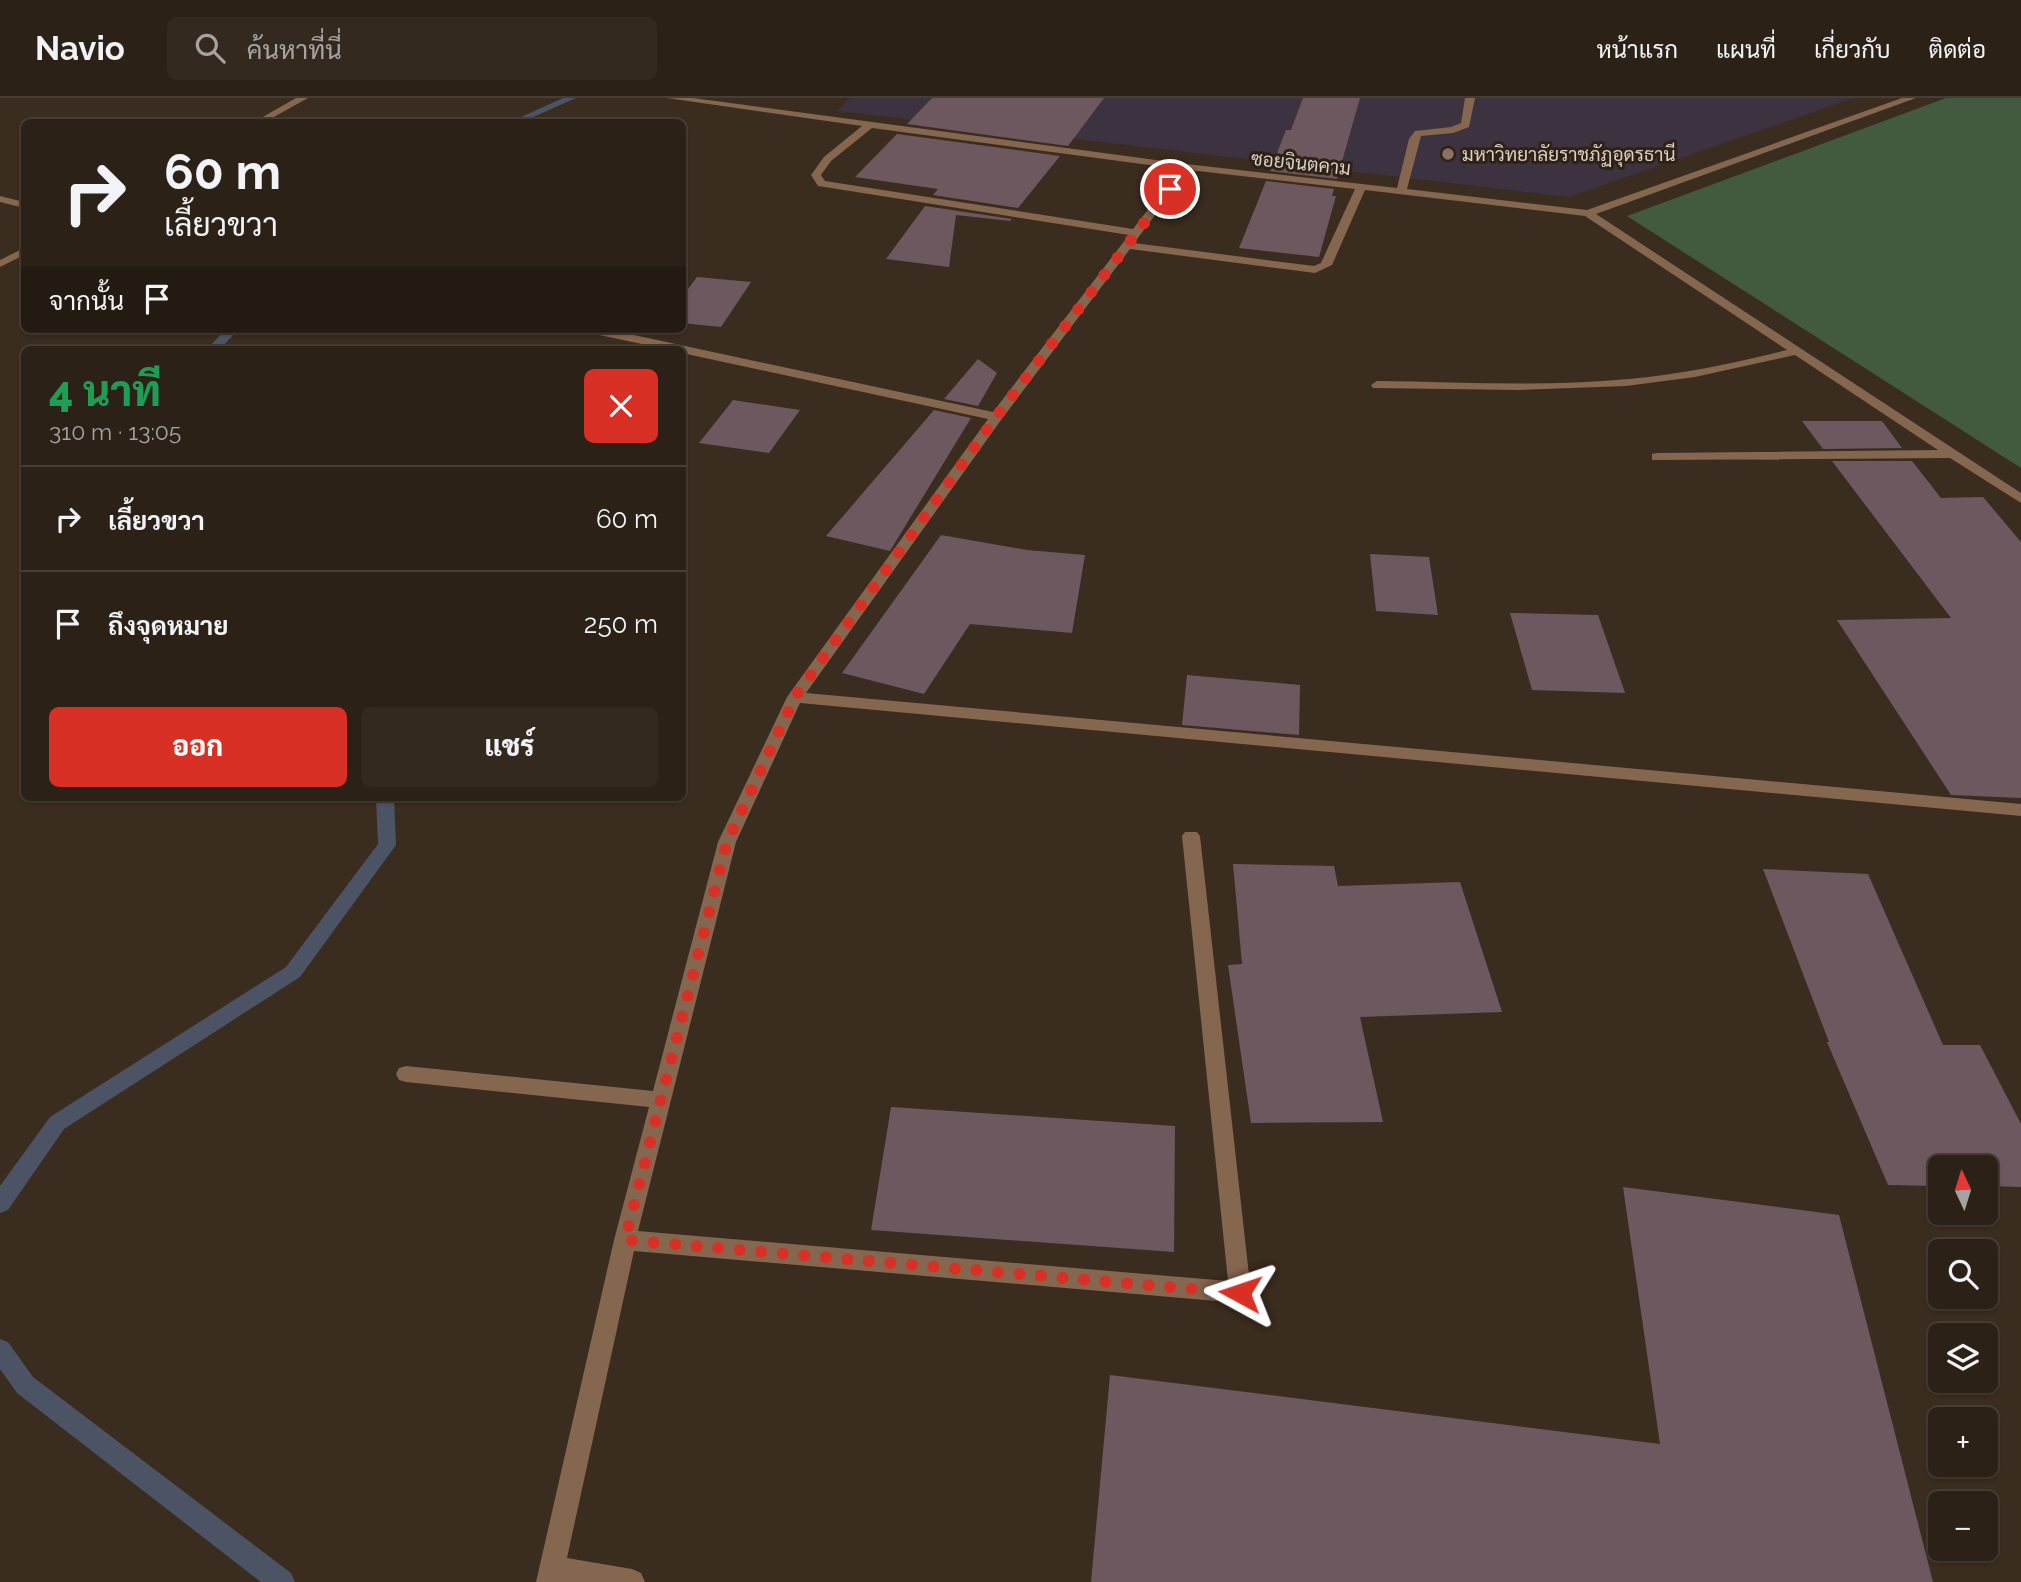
<!DOCTYPE html>
<html lang="th">
<head>
<meta charset="utf-8">
<style>
  body { margin:0; font-family:Raleway,Sarabun,sans-serif; background:#34291f; color:#f1f3f6; height:100vh; display:flex; flex-direction:column; font-size:26px; white-space:nowrap }
  * { box-sizing:border-box; margin:0 }
  p { font-size:23px; color:#a6a3a1 }
  .icon { flex:none; width:38px; height:38px; fill:none; stroke:currentColor; stroke-width:2; stroke-linecap:round; stroke-linejoin:round }
  .map { position:relative; flex:1; overflow:hidden }
  .sheet { position:absolute; left:21px; top:248px; width:665px; height:455px; display:flex; flex-direction:column; background:#2c2116; border-radius:10px; box-shadow:0 2px 5px #0004,0 0 0 2px #483e35 }
  .sheet>* { flex:none }
  .top-card { position:absolute; left:21px; top:21px; width:665px; height:214px; border-radius:10px; box-shadow:0 2px 5px #0004,0 0 0 2px #483e35; background:#2c2116; color:#f1f3f6; overflow:hidden }
  .needle { width:46px; rotate:356deg }
  .fabs { position:absolute; left:1928px; top:1057px; display:grid; gap:14px }
  .fabs a { display:grid; place-items:center; width:70px; height:70px; border-radius:10px; background:#2c2116; box-shadow:0 2px 5px #0004,0 0 0 2px #483e35; font-size:35px }
  .pin { position:absolute; display:grid; place-items:center; width:60px; height:60px; color:#fff; margin:-30px; border:4px solid #fff; border-radius:50%; box-shadow:0 2px 7px #0007 }
  .me { position:absolute; width:77px; margin:-38px; rotate:275deg; stroke-linejoin:round; filter:drop-shadow(0 0 5px #0008) }
  .turn { display:flex; align-items:center; gap:24px; height:147px; padding:0 28px; font-size:32px }
  .turn .icon { width:91px; height:91px; stroke-width:2.5 }
  .turn b { display:block; font-size:49px; line-height:60px }
  .then { display:flex; align-items:center; height:66px; padding:0 28px; background:#0003; gap:14px; font-size:26px }
  .round { display:grid; place-items:center; flex:none; width:74px; height:74px; border-radius:10px; background:#34291f }
  .overview { display:flex; align-items:center; justify-content:space-between; height:119px; padding:0 28px }
  h1 { font-size:42px; font-weight:800; line-height:52px; color:#1e9e55 }
  .button { display:flex; gap:14px; margin-top:auto; padding:14px 28px }
  .button a { flex:1; height:80px; border-radius:10px; background:#d93025; color:#fff; font-size:28px; font-weight:800; line-height:80px; text-align:center }
  .button a+a { background:#34291f; color:#f1f3f6 }
  ul { padding:0; list-style:none }
  li { display:flex; align-items:center; gap:21px; height:105px; padding:0 28px; border-top:2px solid #483e35 }
  li div { flex:1 }
  li b { display:block; font-size:26px }
  li em { font-style:normal }
  header { display:flex; align-items:center; gap:42px; box-sizing:border-box; height:98px; padding:0 35px; background:#2c2116; border-bottom:2px solid #483e35 }
  header strong { font-size:33px }
  nav { display:flex; gap:38px; margin-inline-start:auto; font-size:24px }
  .search { width:490px; height:63px; background:#34291f; display:flex; align-items:center; gap:18px; box-sizing:border-box; padding:0 24px; border-radius:10px; color:#a6a3a1; font-size:26px }
  .map>svg:first-child { display:block }
  .education { fill:#3d3240 }
  .green { fill:#425a40 }
  .lines { fill:none; stroke-linecap:round; stroke-linejoin:round }
  .stream { fill:#4b5365; fill-rule:evenodd }
  .building { fill:#6d5860 }
  .minor { fill:#85664f; fill-rule:evenodd }
  .route { stroke:#d93025; stroke-width:12; stroke-dasharray:0 21.6 }
  .education-dot { fill:#8d6e63; stroke:#2f2215; stroke-width:2.5 }
  .labels { text-anchor:middle; dominant-baseline:central; stroke-width:6; stroke-linejoin:round; paint-order:stroke }
  .far-poi-label { font-size:19px; fill:#d9d0c8; stroke:#2f2215; text-anchor:start }
  .far-street-label { font-size:19px; fill:#d9d0c8; stroke:#2f2215 }
</style>
</head>
<body>
<header>
<strong>Navio</strong>
<div class="search"><svg class="icon" aria-label="search" viewBox="0 0 24 24"><circle cx="10" cy="10" r="6"/><path d="M15 15l6 6"/></svg>ค้นหาที่นี่</div>
<nav><a>หน้าแรก</a><a>แผนที่</a><a>เกี่ยวกับ</a><a>ติดต่อ</a></nav>
</header>
<div class="map">
<svg width="2021" height="1484" viewBox="0 0 2021 1484">
  <rect width="100%" height="100%" fill="#3a2c1e"/>
  <path class="education" d="M 850,0 L 1854,0 L 1569,99 L 837,13 Z"/>
  <path class="green" d="M 1946,0 L 2021,0 L 2021,370 L 1627,118 Z"/>
  <g class="lines">
    <path class="stream" d="M 563,0 L 576,0 L 522,24 L 510,24 Z
      M 226,231 L 239,231 L 219,252 L 206,252 Z
      M 376,700 L 394,700 L 396,747 L 300,879 L 64,1031 L 8,1112 L 0,1115 L 0,1088 L 50,1019 L 286,869 L 378,746 Z
      M 0,1241 L 8,1244 L 33,1279 L 291,1475 L 295,1484 L 261,1484 L 17,1295 L 0,1271 Z"/>
  </g>
  <path class="building" d="M 932,0 L 1104,0 L 1068,48 L 907,26 Z
    M 1303,0 L 1360,0 L 1337,81 L 1270,73 L 1286,32 L 1291,32 Z
    M 897,36 L 1060,58 L 1018,110 L 933,97 L 938,91 L 855,79 Z
    M 1266,83 L 1334,91 L 1332,98 L 1336,98 L 1319,159 L 1239,150 Z
    M 925,108 L 1012,121 L 1010,123 L 956,117 L 949,169 L 886,161 Z
    M 697,179 L 751,184 L 721,229 L 682,225 L 682,199 Z
    M 978,261 L 997,275 L 978,308 L 944,301 Z
    M 733,302 L 800,312 L 769,355 L 699,345 Z
    M 934,312 L 971,320 L 890,453 L 826,438 Z
    M 1802,323 L 1882,323 L 1902,350 L 1823,351 Z
    M 1832,363 L 1912,363 L 1941,400 L 1983,399 L 2021,444 L 2021,700 L 1951,697 L 1837,522 L 1951,520 Z
    M 941,437 L 1027,452 L 1085,457 L 1072,535 L 970,526 L 924,596 L 842,575 Z
    M 1370,456 L 1429,459 L 1438,517 L 1376,513 Z
    M 1510,515 L 1598,517 L 1625,595 L 1532,592 Z
    M 1187,577 L 1300,587 L 1299,637 L 1182,627 Z
    M 1233,766 L 1334,768 L 1338,788 L 1460,784 L 1502,914 L 1360,919 L 1383,1024 L 1251,1025 L 1228,867 L 1242,866 Z
    M 1763,771 L 1868,776 L 1943,947 L 1980,947 L 2021,1026 L 2021,1089 L 1986,1088 L 1986,1069 L 1941,1069 L 1941,1088 L 1888,1087 L 1827,944 L 1829,944 Z
    M 891,1009 L 1175,1028 L 1174,1154 L 871,1132 Z
    M 1623,1089 L 1839,1117 L 1933,1484 L 1091,1484 L 1110,1277 L 1660,1346 Z"/>
  <g class="lines">
    <path class="minor" d="M 296,0 L 308,0 L 265,24 L 254,24 Z
      M 667,0 L 693,0 L 1186,66 L 1397,90 L 1409,41 L 1415,33 L 1451,29 L 1461,25 L 1465,0 L 1475,0 L 1469,29 L 1453,35 L 1421,38 L 1407,91 L 1587,112 L 1902,0 L 1916,0 L 1596,116 L 2021,395 L 2021,405 L 1950,360 L 1652,362 L 1652,356 L 1657,355 L 1938,352 L 1795,257 L 1695,279 L 1626,288 L 1519,292 L 1373,290 L 1371,287 L 1377,283 C 1461,284 1545,289 1629,281 C 1683,276 1735,265 1787,252 L 1585,118 L 1365,92 L 1332,167 L 1315,175 L 1130,151 L 1001,322 L 806,595 L 2021,706 L 2021,718 L 800,605 L 736,744 L 638,1133 L 1228,1183 L 1182,738 L 1185,734 L 1197,734 L 1200,738 L 1251,1195 L 1248,1202 L 1240,1205 L 634,1153 L 567,1460 L 632,1471 L 641,1475 L 645,1484 L 536,1484 L 614,1142 L 649,1009 L 406,984 L 399,982 L 396,976 L 399,970 L 406,968 L 653,993 L 718,744 L 787,599 L 988,321 L 682,255 L 682,252 L 670,252 L 590,235 L 584,231 L 606,231 L 993,314 L 1129,137 L 818,88 L 811,77 L 824,59 L 862,28 ZM 872,30 L 1179,71 L 1133,131 L 825,83 L 821,77 L 831,63 ZM 1189,72 L 1355,91 L 1321,165 L 1314,168 L 1134,145 Z
      M 0,98 L 24,104 L 24,110 L 0,104 Z
      M 24,150 L 24,157 L 0,169 L 0,162 Z"/>
  </g>
  <g class="lines">
    <path class="route" d="M 1170,91 L 996,319 L 795,599 L 727,744 L 625,1142 L 1240,1195"/>
  </g>
  <circle class="education-dot" cx="1448" cy="56" r="7"/>
  <g class="labels">
    <g class="far-poi-label">
      <text x="1462" y="56">มหาวิทยาลัยราชภัฏอุดรธานี</text>
    </g>
    <g class="far-street-label">
      <text transform="translate(1301 65) rotate(6)">ซอยจินตคาม</text>
    </g>
  </g>
</svg>
<div class="fabs">
<a><svg class="needle" viewBox="-14 -14 28 28"><path d="M0-13l5 13h-10z" fill="#e53935"/><path d="M0 13l5-13h-10z" fill="#a6a3a1"/></svg></a>
<a><svg class="icon" aria-label="search" viewBox="0 0 24 24"><circle cx="10" cy="10" r="6"/><path d="M15 15l6 6"/></svg></a>
<a><svg class="icon" aria-label="layers" viewBox="0 0 24 24"><path d="M12 4l9 5-9 5-9-5zM3 14l9 5 9-5"/></svg></a>
<a>+</a>
<a>−</a>
</div>
<div class="pin" style="left:1170px;top:91px;background:#d93025"><svg class="icon" aria-label="arrive" viewBox="0 0 24 24"><path d="M6 21V4h12l-3 4 3 4H6"/></svg></div>
<svg class="me" style="left:1240px;top:1195px" viewBox="-20 -20 40 40"><path d="M0-17L14 15 0 8-14 15z" fill="#d93025" stroke="#fff" stroke-width="4"/></svg>
<div class="top-card">
<div class="turn"><svg class="icon" aria-label="right" viewBox="0 0 24 24"><path d="M7 20v-9h11M14 6l5 5-5 5"/></svg><div><b>60 m</b>เลี้ยวขวา</div></div>
<div class="then">จากนั้น<svg class="icon" aria-label="arrive" viewBox="0 0 24 24"><path d="M6 21V4h12l-3 4 3 4H6"/></svg></div>
</div>
<section class="sheet">
<div class="overview"><div><h1>4 นาที</h1><p>310 m · 13:05</p></div><a class="round" style="background:#d93025;color:#fff"><svg class="icon" aria-label="close" viewBox="0 0 24 24"><path d="M6 6l12 12M18 6L6 18"/></svg></a></div>
<ul>
<li><svg class="icon" aria-label="right" viewBox="0 0 24 24"><path d="M7 20v-9h11M14 6l5 5-5 5"/></svg><div><b>เลี้ยวขวา</b></div><em>60 m</em></li>
<li><svg class="icon" aria-label="arrive" viewBox="0 0 24 24"><path d="M6 21V4h12l-3 4 3 4H6"/></svg><div><b>ถึงจุดหมาย</b></div><em>250 m</em></li>
</ul>
<div class="button"><a>ออก</a><a>แชร์</a></div>
</section>
</div>
</body>
</html>
